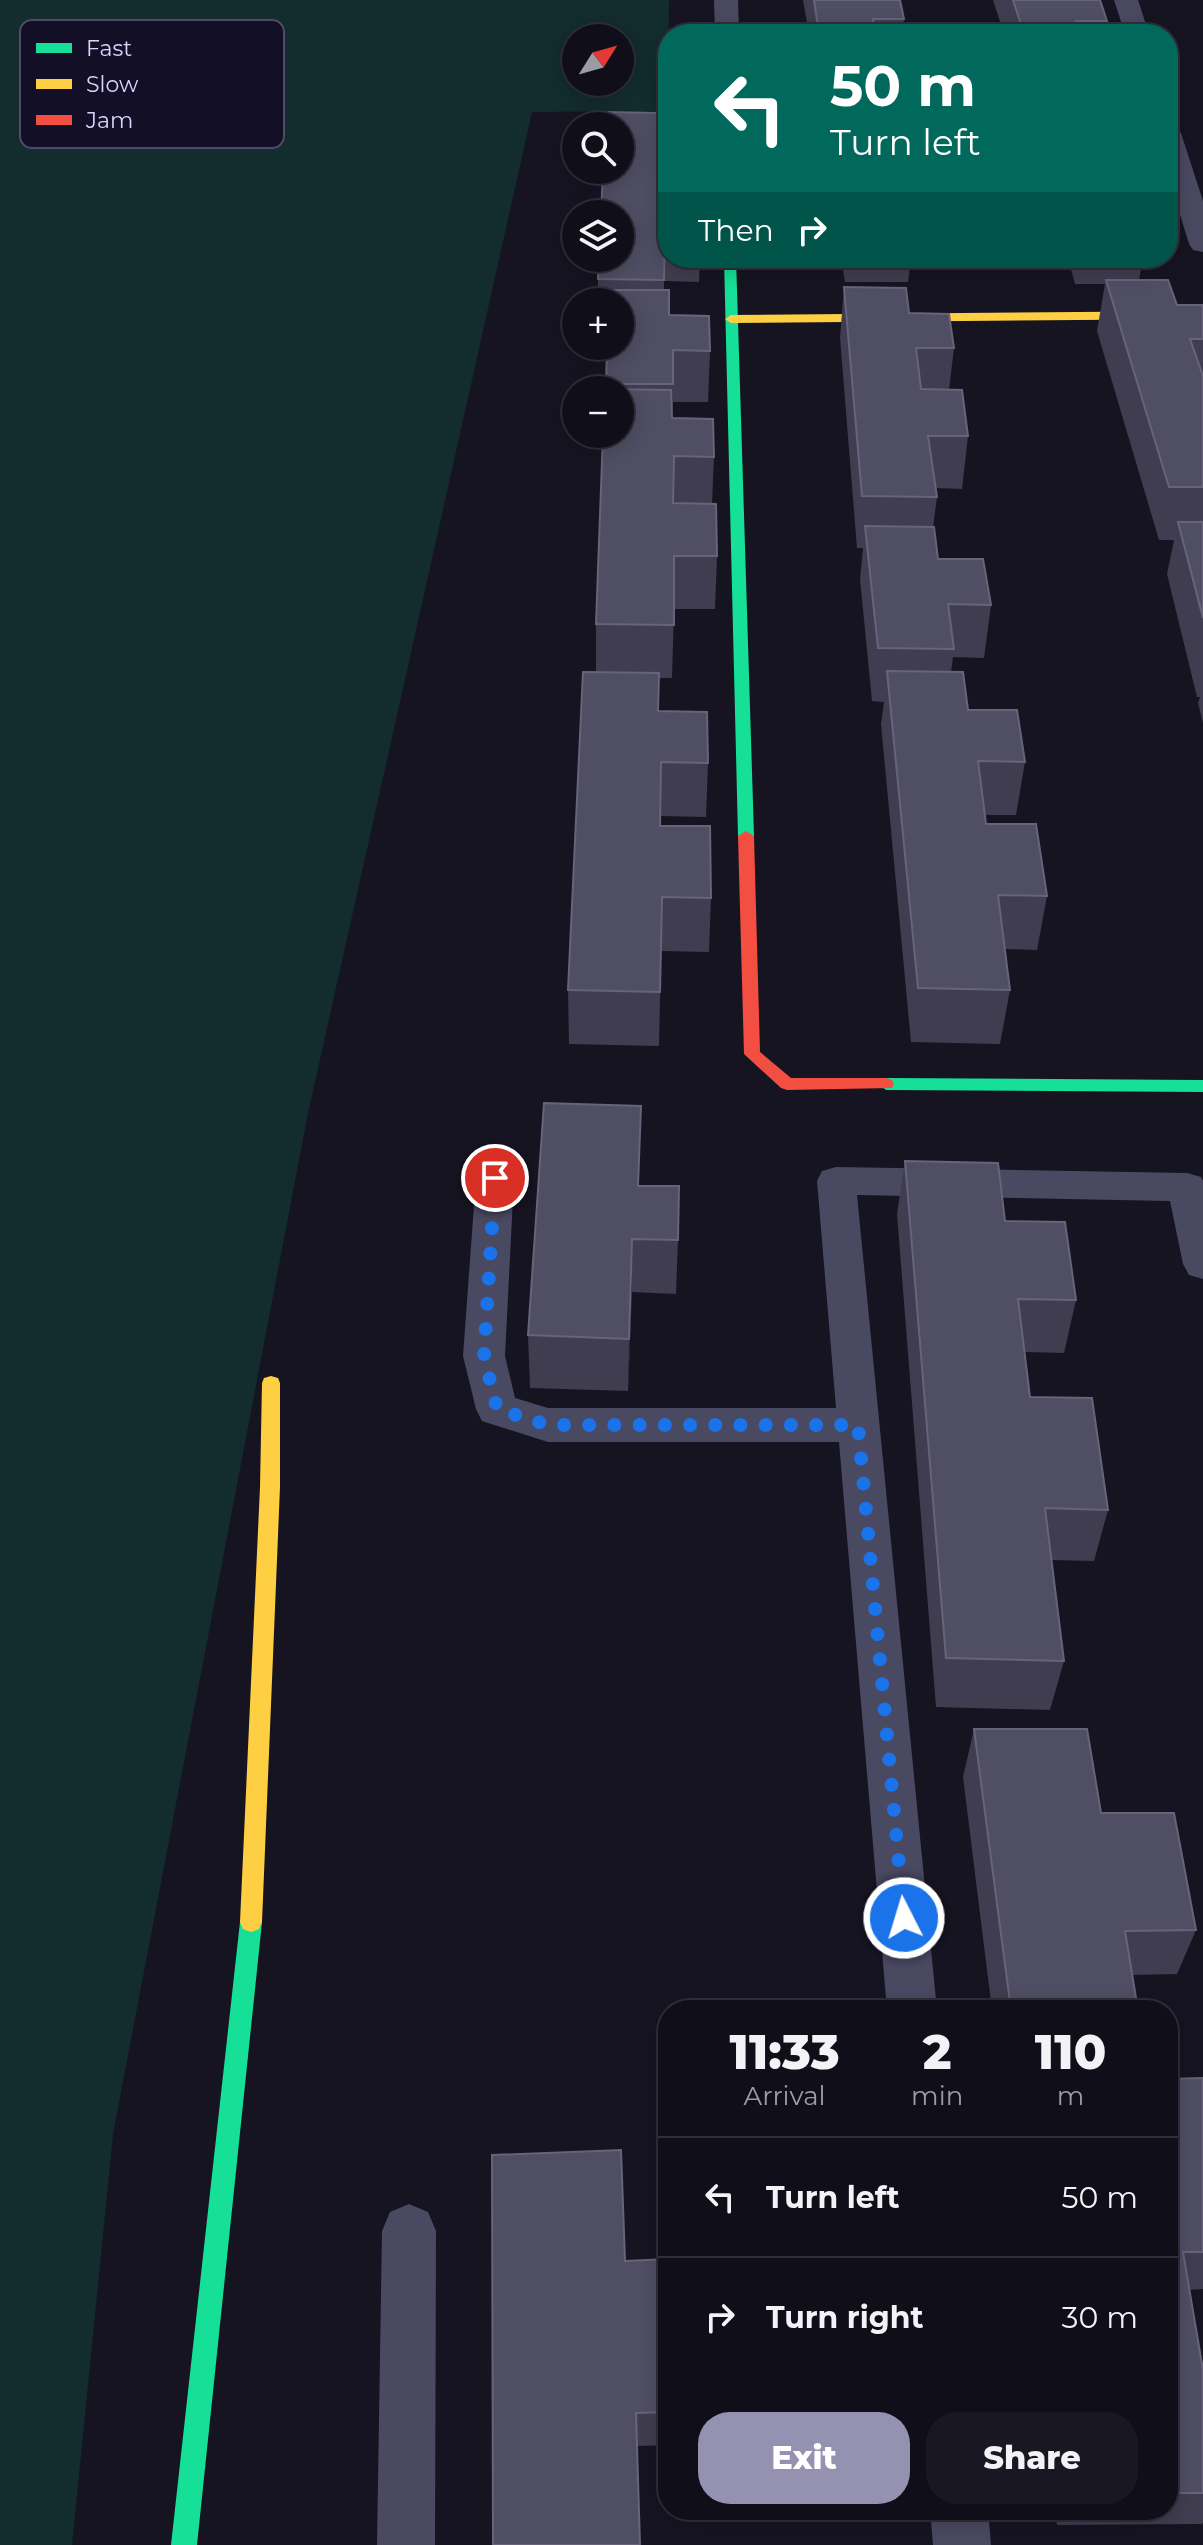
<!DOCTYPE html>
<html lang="en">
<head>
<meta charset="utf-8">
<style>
  body { margin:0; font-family:Montserrat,sans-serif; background:#191822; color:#f1f3f6; height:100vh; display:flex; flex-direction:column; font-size:30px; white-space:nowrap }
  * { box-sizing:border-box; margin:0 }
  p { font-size:26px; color:#9c9ca2 }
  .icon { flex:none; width:44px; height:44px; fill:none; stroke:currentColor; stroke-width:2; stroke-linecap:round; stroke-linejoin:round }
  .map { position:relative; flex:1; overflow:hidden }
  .sheet { position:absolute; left:658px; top:2000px; width:520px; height:520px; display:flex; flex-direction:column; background:#100f19; border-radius:32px; box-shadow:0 4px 20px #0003,0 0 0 2px #302f38 }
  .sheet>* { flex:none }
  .top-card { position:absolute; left:658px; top:24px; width:520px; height:244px; border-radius:32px; box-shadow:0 4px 20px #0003,0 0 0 2px #302f38; background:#00695c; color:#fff; overflow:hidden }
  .needle { width:52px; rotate:53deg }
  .buttons { position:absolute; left:562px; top:24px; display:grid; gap:16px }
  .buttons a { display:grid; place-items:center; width:72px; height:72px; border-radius:50%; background:#100f19; box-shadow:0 4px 20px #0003,0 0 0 2px #302f38; font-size:40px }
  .pin { position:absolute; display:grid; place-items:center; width:68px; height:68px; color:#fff; margin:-34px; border:4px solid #fff; border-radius:50%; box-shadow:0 2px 8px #0007 }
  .me { position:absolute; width:88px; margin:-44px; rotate:355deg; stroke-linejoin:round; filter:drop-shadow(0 0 6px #0008) }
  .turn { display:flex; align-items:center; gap:28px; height:168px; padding:0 40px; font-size:36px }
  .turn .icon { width:104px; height:104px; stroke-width:2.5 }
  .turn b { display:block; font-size:56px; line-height:68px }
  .then { display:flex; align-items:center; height:76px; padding:0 40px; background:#0003; gap:16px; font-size:30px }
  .eta { display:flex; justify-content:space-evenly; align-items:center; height:136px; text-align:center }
  .eta b { font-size:48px; font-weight:800; line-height:56px }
  .primary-button { display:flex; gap:16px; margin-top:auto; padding:16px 40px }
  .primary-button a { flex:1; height:92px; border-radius:32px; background:#9591b1; color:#fff; font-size:32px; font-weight:800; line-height:92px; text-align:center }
  .primary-button a+a { background:#191822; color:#f1f3f6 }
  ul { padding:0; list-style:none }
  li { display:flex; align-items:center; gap:24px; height:120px; padding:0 40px; border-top:2px solid #302f38 }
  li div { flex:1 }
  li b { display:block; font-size:30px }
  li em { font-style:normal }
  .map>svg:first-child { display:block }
  .green { fill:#132c2d; fill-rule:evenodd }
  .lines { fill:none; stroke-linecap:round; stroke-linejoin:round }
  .lane { fill:#4a4962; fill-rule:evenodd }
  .street { fill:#4a4962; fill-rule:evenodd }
  .fast { fill:#16e098; fill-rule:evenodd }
  .slow { fill:#ffcf43; fill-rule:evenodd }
  .jam { fill:#f24e42; fill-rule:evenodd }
  .wall { fill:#403d50 }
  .shaded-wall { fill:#282635 }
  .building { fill:#504e63; stroke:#66637b; stroke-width:2 }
  .route { stroke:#1a73e8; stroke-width:14; stroke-dasharray:0 25.2 }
  .key { fill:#130f26; stroke:#4e4a67; stroke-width:2 }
  .key-label { font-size:22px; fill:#d9d4ff }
</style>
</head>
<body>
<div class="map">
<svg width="1203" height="2545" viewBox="0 0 1203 2545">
  <rect width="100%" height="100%" fill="#161421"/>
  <path class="green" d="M 0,0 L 669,0 L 668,111 L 532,112 L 308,1113 L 113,2134 L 72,2545 L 0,2545 ZM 576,38 L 620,38 L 620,82 L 576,82 Z"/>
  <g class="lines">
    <path class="lane" d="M 495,1164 L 509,1168 L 514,1178 L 505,1356 L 515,1398 L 548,1408 L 836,1408 L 817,1181 L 822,1171 L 836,1167 L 1187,1173 L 1201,1177 L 1203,1181 L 1203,1279 L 1189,1275 L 1183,1264 L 1170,1201 L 857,1195 L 937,2010 L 887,2010 L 839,1442 L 548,1442 L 482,1421 L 476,1409 L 463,1356 L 476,1178 L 481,1168 Z
      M 409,2204 L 428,2212 L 436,2231 L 435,2545 L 377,2545 L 382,2231 L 390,2212 Z
      M 930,2510 L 988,2510 L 991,2545 L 933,2545 Z"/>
    <path class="street" d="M 714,0 L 738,0 L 739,34 L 715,34 Z
      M 1114,0 L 1138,0 L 1149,34 L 1125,34 Z
      M 1168,125 L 1177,128 L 1181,133 L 1203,201 L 1203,252 L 1193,250 L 1189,244 L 1168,175 Z"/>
    <path class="fast" d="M 724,258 L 736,258 L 754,836 L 746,841 L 738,836 Z
      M 886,1078 L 1203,1080 L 1203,1092 L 886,1090 L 878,1084 Z
      M 251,1912 L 259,1915 L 262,1922 L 197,2545 L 171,2545 L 240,1922 L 243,1915 Z"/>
    <path class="slow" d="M 1203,311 L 1203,319 L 731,323 L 725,319 L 731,315 Z
      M 271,1376 L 278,1378 L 280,1383 L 280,1487 L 262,1922 L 259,1929 L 251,1932 L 243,1929 L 240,1922 L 260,1487 L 262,1383 L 264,1378 Z"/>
    <path class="jam" d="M 746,831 L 754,836 L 760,1052 L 791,1078 L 886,1078 L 892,1080 L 894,1084 L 892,1088 L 787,1090 L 781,1088 L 744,1054 L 738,836 Z"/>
  </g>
  <path class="wall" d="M 803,0 L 900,0 L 904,19 L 903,34 L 809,34 Z
    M 993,0 L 1100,0 L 1107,21 L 1105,34 L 1004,34 Z
    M 662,133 L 668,133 L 668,258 L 700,258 L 699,282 L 664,281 L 664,290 L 669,315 L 710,351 L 708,402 L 673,402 L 672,418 L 714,457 L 712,504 L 717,556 L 715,609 L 674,609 L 672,678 L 659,678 L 658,711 L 708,763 L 706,817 L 660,816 L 660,826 L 711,898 L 709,952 L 661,951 L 659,1046 L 569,1044 L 568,990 L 596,672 L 596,624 L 607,346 L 620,302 L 598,302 L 598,279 Z
    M 841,258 L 911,258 L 908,282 L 845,282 Z
    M 1068,258 L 1143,258 L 1139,280 L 1177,305 L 1203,305 L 1203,723 L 1198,703 L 1200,697 L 1197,697 L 1167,574 L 1174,540 L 1159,540 L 1097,331 L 1105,284 L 1075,284 Z
    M 844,287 L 909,313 L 954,348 L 949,390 L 968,436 L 962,489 L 935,488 L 937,497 L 933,527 L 938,559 L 991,605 L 984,658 L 953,657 L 951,672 L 968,710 L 1025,762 L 1016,815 L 985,815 L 986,824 L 1047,896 L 1037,950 L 1005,949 L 1010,990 L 1000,1044 L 911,1042 L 881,724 L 884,702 L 872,701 L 860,579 L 863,548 L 857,548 L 840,338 Z
    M 905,1161 L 1005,1221 L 1076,1300 L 1064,1353 L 1024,1352 L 1030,1397 L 1108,1510 L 1094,1561 L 1052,1560 L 1064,1661 L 1050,1710 L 936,1707 L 897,1214 Z
    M 639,1186 L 678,1240 L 676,1294 L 632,1292 L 628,1391 L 530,1388 L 528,1335 Z
    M 974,1729 L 1101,1813 L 1196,1930 L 1177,1974 L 1132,1975 L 1138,2010 L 992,2010 L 963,1777 Z
    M 1203,2078 L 1203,2289 L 1189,2290 L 1203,2370 L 1203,2522 L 1202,2524 L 1057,2525 L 1055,2510 L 1168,2510 L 1168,2079 Z
    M 668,2259 L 668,2445 L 637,2446 L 625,2261 Z"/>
  <path class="shaded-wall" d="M 632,1239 L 632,1292 L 628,1391 L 629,1339 Z"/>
  <path class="building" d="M 814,0 L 900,0 L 904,19 L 873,19 L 876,34 L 819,34 Z
    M 1013,0 L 1100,0 L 1107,21 L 1076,21 L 1081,34 L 1024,34 Z
    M 606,112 L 663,113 L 662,133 L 668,133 L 668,161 L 664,161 L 664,194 L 668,194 L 668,231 L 665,231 L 664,280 L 598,279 L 599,258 L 620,258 L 620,214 L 601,214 L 603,170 L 620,170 L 620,126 L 606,126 Z
    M 1106,280 L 1168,280 L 1177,305 L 1203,305 L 1203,339 L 1190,339 L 1203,376 L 1203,487 L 1169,487 Z
    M 844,287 L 906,288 L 909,313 L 949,314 L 954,348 L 916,348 L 921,389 L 962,390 L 968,436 L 928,436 L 937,497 L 862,496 Z
    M 608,290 L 669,290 L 669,315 L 709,316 L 710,351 L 673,350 L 673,384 L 606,384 L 607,346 L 620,346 L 620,302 L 608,302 Z
    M 605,389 L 671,390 L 672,418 L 713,419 L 714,457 L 674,456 L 673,503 L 716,504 L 717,556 L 674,556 L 674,625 L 596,624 L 603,434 L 620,434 L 620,390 L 605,390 Z
    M 1178,522 L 1203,522 L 1203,618 Z
    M 865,526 L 934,527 L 938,559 L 983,559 L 991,605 L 948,604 L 954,649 L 878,648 Z
    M 887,671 L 963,672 L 968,710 L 1017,710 L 1025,762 L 978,761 L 986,824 L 1036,824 L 1047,896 L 998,895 L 1010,990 L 918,988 Z
    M 583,672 L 659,673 L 658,711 L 707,712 L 708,763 L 661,762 L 660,826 L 710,826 L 711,898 L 662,897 L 660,992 L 568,990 Z
    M 544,1103 L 641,1106 L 638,1186 L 679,1186 L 678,1240 L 632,1239 L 629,1339 L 528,1335 Z
    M 905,1161 L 998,1163 L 1005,1221 L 1065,1222 L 1076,1300 L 1018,1299 L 1030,1397 L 1092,1398 L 1108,1510 L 1045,1508 L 1064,1661 L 946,1658 Z
    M 974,1729 L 1087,1729 L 1101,1813 L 1174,1813 L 1196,1930 L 1125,1931 L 1138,2010 L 1011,2010 Z
    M 1203,2078 L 1203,2252 L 1183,2252 L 1203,2370 L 1203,2493 L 1168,2493 L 1168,2079 Z
    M 621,2150 L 625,2261 L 668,2259 L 668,2412 L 636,2413 L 640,2545 L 493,2545 L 492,2155 Z"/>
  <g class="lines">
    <path class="route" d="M 495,1178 L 484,1356 L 497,1409 L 548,1425 L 858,1425 L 904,1918"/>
  </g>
  <rect x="20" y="20" width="264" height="128" rx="12" class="key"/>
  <rect x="36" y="43" width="36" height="10" fill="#16e098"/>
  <rect x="36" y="79" width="36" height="10" fill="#ffcf43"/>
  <rect x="36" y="115" width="36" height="10" fill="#f24e42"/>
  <g class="key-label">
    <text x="86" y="56">Fast</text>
    <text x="86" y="92">Slow</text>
    <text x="86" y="128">Jam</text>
  </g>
</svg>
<div class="buttons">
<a><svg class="needle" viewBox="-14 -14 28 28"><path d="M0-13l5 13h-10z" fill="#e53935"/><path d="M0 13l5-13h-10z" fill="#9c9ca2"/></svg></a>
<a><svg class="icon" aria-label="search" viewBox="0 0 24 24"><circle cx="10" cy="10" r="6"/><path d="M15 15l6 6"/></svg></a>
<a><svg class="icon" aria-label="layers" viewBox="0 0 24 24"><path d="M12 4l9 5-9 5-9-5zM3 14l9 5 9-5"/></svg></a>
<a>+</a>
<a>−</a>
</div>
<div class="pin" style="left:495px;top:1178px;background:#d93025"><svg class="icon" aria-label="arrive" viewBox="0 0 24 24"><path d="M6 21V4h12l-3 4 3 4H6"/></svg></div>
<svg class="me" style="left:904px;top:1918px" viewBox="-20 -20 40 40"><circle r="17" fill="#1a73e8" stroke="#fff" stroke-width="3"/><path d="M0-11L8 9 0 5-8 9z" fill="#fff"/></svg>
<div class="top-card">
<div class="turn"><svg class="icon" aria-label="left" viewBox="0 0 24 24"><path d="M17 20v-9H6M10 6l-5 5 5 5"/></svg><div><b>50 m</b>Turn left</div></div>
<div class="then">Then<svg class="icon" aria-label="right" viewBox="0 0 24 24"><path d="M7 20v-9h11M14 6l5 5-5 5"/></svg></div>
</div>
<section class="sheet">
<div class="eta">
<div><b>11:33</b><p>Arrival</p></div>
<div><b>2</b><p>min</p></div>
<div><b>110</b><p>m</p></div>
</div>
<ul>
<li><svg class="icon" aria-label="left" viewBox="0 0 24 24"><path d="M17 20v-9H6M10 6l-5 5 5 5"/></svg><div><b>Turn left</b></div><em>50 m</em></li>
<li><svg class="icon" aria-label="right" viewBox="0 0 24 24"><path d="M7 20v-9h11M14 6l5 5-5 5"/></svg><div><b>Turn right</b></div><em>30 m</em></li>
</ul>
<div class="primary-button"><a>Exit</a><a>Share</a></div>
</section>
</div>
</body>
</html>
